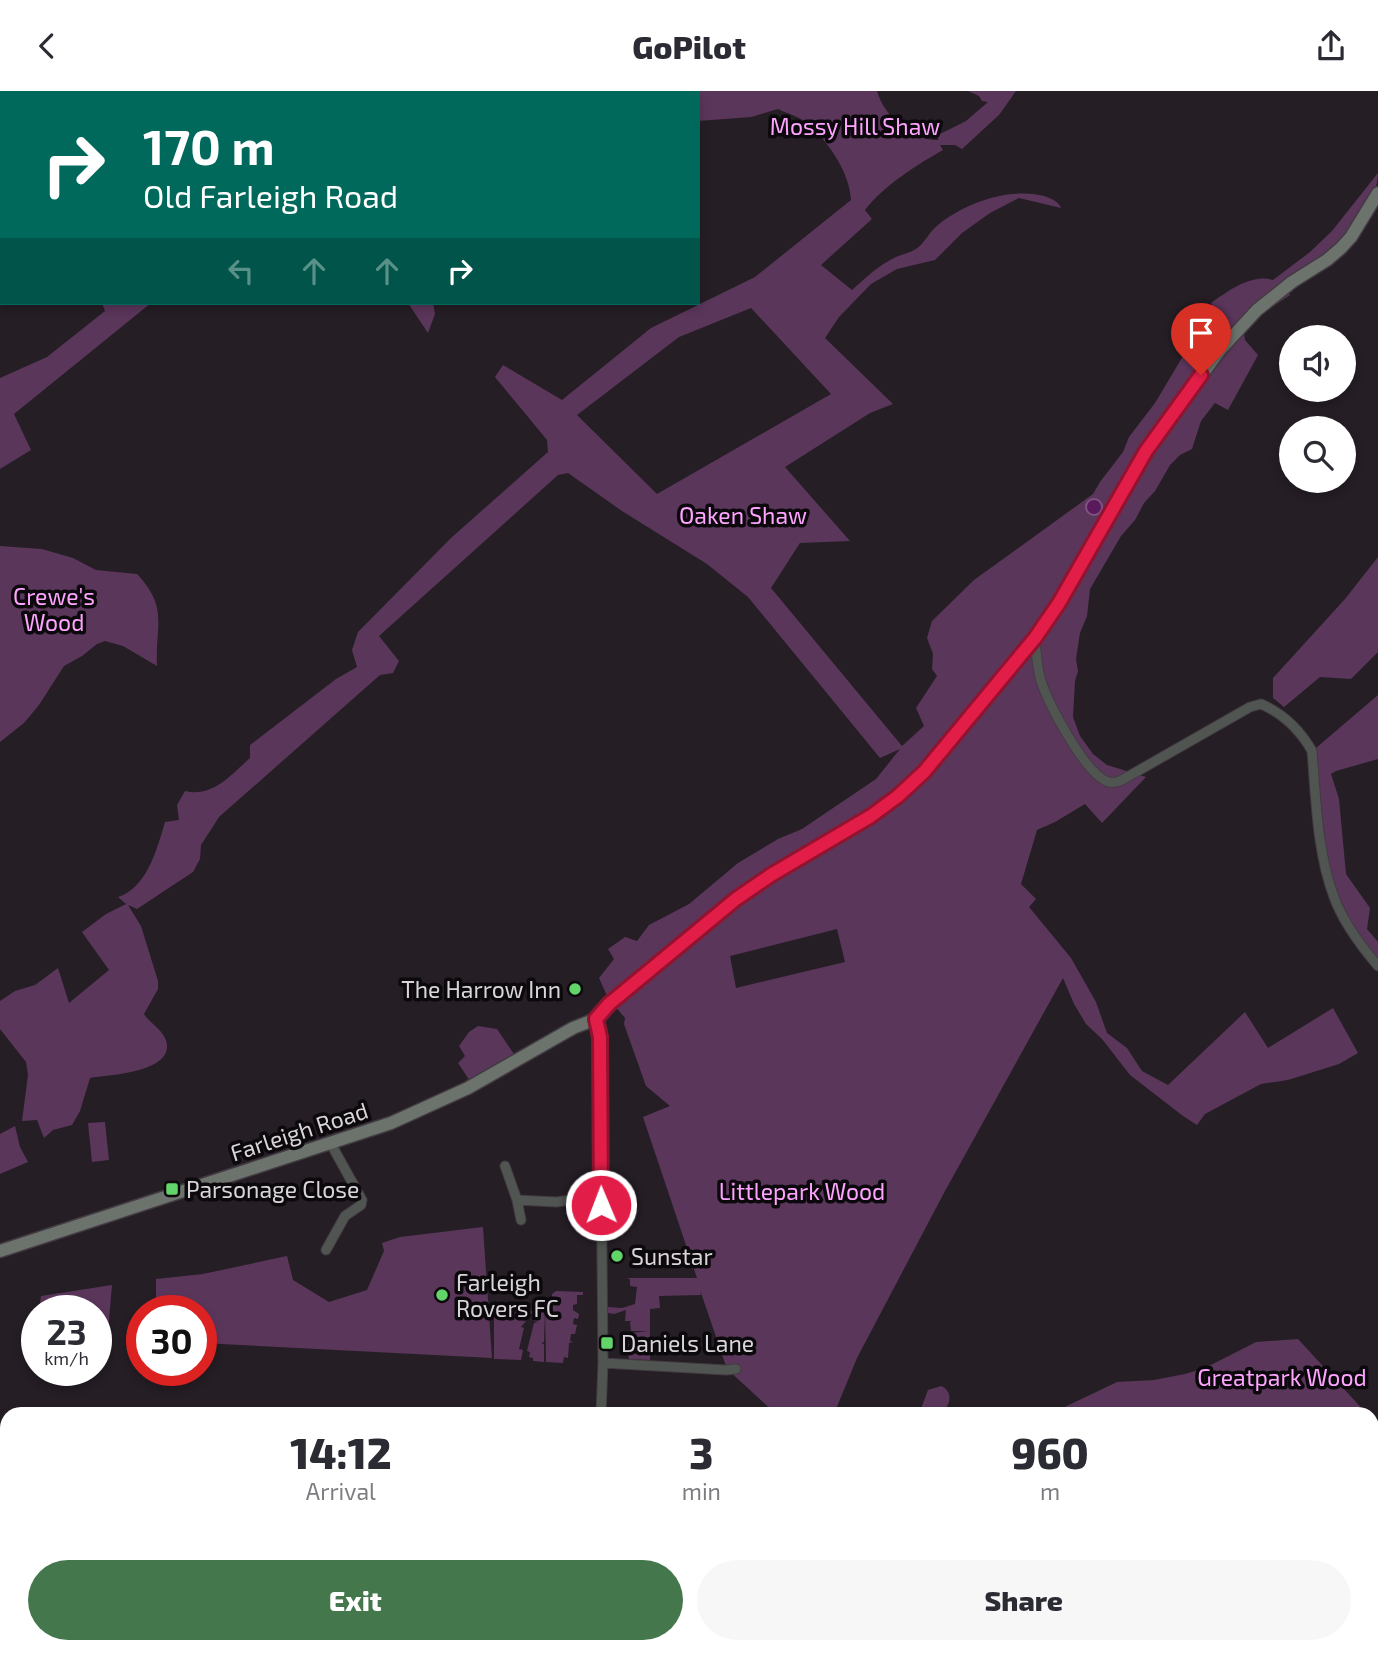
<!DOCTYPE html>
<html lang="en">
<head>
<meta charset="utf-8">
<style>
  body { margin:0; font-family:"Exo 2",sans-serif; background:#f7f7f7; color:#2b2b33; height:100vh; display:flex; flex-direction:column; font-size:26px; white-space:nowrap }
  * { box-sizing:border-box; margin:0 }
  p { font-size:23px; color:#7c7c81 }
  .icon { flex:none; width:38px; height:38px; fill:none; stroke:currentColor; stroke-width:2; stroke-linecap:round; stroke-linejoin:round }
  .map { position:relative; flex:1; overflow:hidden }
  .side { position:absolute; left:0px; top:1316px; width:1379px; height:247px; display:flex; flex-direction:column; background:#fff; border-radius:21px 21px 0 0; box-shadow:0 4px 10px #0003 }
  .side>* { flex:none }
  .top-card { position:absolute; left:0px; top:0px; width:700px; height:214px; box-shadow:0 4px 10px #0003; background:#00695c; color:#fff; overflow:hidden }
  .buttons { position:absolute; left:1279px; top:234px; display:grid; gap:14px }
  .buttons a { display:grid; place-items:center; width:77px; height:77px; border-radius:50%; background:#fff; box-shadow:0 4px 10px #0003; font-size:35px }
  .speed { position:absolute; left:21px; top:1204px; display:flex; gap:14px; font-size:35px; font-weight:700; text-align:center }
  .speed>* { display:grid; place-content:center; width:91px; height:91px; border-radius:50%; background:#fff; box-shadow:0 4px 10px #0003; line-height:1 }
  .speed small { font-size:18px; font-weight:400 }
  .speed .limit { border:10px solid #d22; background:#fff; color:#111 }
  .pin { position:absolute; display:grid; place-items:center; width:60px; height:60px; color:#fff; margin:-72px -30px; border-radius:50% 50% 50% 0; rotate:-45deg; box-shadow:0 0 7px #0007 }
  .pin .icon { rotate:45deg }
  .me { position:absolute; width:77px; margin:-38px; rotate:359deg; stroke-linejoin:round; filter:drop-shadow(0 0 5px #0008) }
  .turn { display:flex; align-items:center; gap:24px; height:147px; padding:0 28px; font-size:32px }
  .turn .icon { width:91px; height:91px; stroke-width:2.5 }
  .turn b { display:block; font-size:49px; line-height:60px }
  .lanes { display:flex; align-items:center; height:66px; padding:0 28px; background:#0003; justify-content:center; gap:35px; direction:ltr }
  .lanes .off { opacity:.35 }
  .eta { display:flex; justify-content:space-evenly; align-items:center; height:119px; text-align:center }
  .eta b { font-size:42px; font-weight:800; line-height:49px }
  .cta { display:flex; gap:14px; margin-top:auto; padding:14px 28px }
  .cta a { flex:1; height:80px; border-radius:42px; background:#44774b; color:#fff; font-size:28px; font-weight:800; line-height:80px; text-align:center }
  .cta a+a { background:#f7f7f7; color:#2b2b33 }
  header { display:flex; justify-content:space-between; align-items:center; height:91px; padding:0 28px; background:#fff; font-size:32px; font-weight:800 }
  .map>svg:first-child { display:block }
  .green { fill:#5b365b; fill-rule:evenodd }
  .water { fill:#581a5b; stroke:#7f5281; stroke-width:2 }
  .lines { fill:none; stroke-linecap:round; stroke-linejoin:round }
  .street-casing { stroke:#423b42; stroke-width:11 }
  .secondary-casing { stroke:#423b42; stroke-width:15 }
  .street { stroke:#515551; stroke-width:9 }
  .secondary { stroke:#6c726c; stroke-width:12 }
  .route-casing { stroke:#92132f; stroke-width:18 }
  .route { stroke:#e11d48; stroke-width:12 }
  .poi-dot { fill:#63d469; stroke:#0c090c; stroke-width:2.5 }
  .labels { text-anchor:middle; dominant-baseline:central; stroke-width:7; stroke-linejoin:round; paint-order:stroke }
  .park-label { font-size:23px; fill:#fea4ff; stroke:#0c090c }
  .poi-label { font-size:23px; fill:#d9d4d9; stroke:#0c090c; text-anchor:start }
  .street-label { font-size:23px; fill:#d9d4d9; stroke:#0c090c }
</style>
</head>
<body>
<header><svg class="icon" aria-label="back" viewBox="0 0 24 24"><path d="M15 5l-7 7 7 7"/></svg>GoPilot<svg class="icon" aria-label="share" viewBox="0 0 24 24"><path d="M12 15V3M7 8l5-5 5 5M5 13v7h14v-7"/></svg></header>
<div class="map">
<svg width="1378" height="1562" viewBox="0 0 1378 1562">
  <rect width="100%" height="100%" fill="#251e25"/>
  <path class="green" d="M 645,0 L 877,0 C 884,25 912,50 939,49 L 936,45 L 966,30 L 988,11 L 982,10 L 979,5 L 968,0 L 1016,0 L 999,24 L 962,58 L 955,54 L 940,54 L 943,59 C 918,73 882,96 865,119 L 872,128 L 821,174 L 852,199 C 865,187 879,174 896,166 C 902,163 910,162 916,158 C 925,152 929,141 938,134 C 965,112 1010,96 1044,105 C 1052,108 1058,110 1061,117 L 1019,107 L 990,122 L 962,142 L 935,169 L 897,178 L 871,193 L 839,226 L 825,247 L 893,313 L 870,322 L 785,376 L 850,450 L 800,452 L 771,497 L 902,655 L 924,635 L 916,617 L 937,585 L 932,578 L 933,563 L 927,547 L 932,530 L 974,489 L 1093,403 L 1100,391 L 1123,361 L 1129,346 L 1155,312 L 1195,245 L 1195,237 L 1215,218 L 1211,212 C 1228,200 1252,182 1273,189 L 1310,161 L 1332,140 L 1378,82 C 1378,123 1317,173 1288,200 L 1290,204 L 1258,225 L 1244,242 L 1245,249 L 1258,264 L 1228,319 L 1215,312 L 1201,330 L 1192,358 L 1180,364 L 1170,374 L 1155,400 L 1144,412 L 1135,429 L 1121,445 L 1090,498 L 1087,525 L 1080,542 L 1076,568 L 1078,580 L 1075,590 L 1073,626 L 1080,645 L 1093,663 L 1107,674 L 1146,686 L 1102,732 L 1085,713 L 1055,731 L 1037,739 L 1021,793 L 1036,808 L 1029,816 L 1071,867 L 1096,911 L 1107,942 L 1127,957 L 1142,980 L 1168,994 L 1245,921 L 1268,957 L 1333,917 L 1358,962 L 1339,973 L 1288,989 L 1261,993 L 1205,1023 L 1197,1034 L 1183,1025 L 1130,984 L 1102,948 L 1086,933 L 1074,913 L 1063,887 L 945,1100 L 857,1267 L 834,1323 L 776,1323 L 727,1278 L 700,1199 L 701,1204 L 659,1205 L 660,1217 L 650,1218 L 650,1250 L 628,1250 L 630,1242 L 649,1240 L 631,1240 L 630,1231 L 632,1230 L 625,1230 L 626,1219 L 614,1223 L 608,1222 L 608,1216 L 622,1217 L 635,1213 L 637,1196 L 630,1195 L 630,1188 L 626,1187 L 697,1187 L 643,1026 L 670,1015 L 646,995 L 624,933 L 625,927 L 608,907 L 599,887 L 614,868 L 608,858 L 625,846 L 637,850 L 649,834 L 689,813 L 738,772 L 778,748 L 802,738 L 876,688 L 900,658 L 880,667 L 748,506 L 707,473 L 622,420 L 568,382 L 558,384 L 379,545 L 399,570 L 393,582 L 380,584 L 219,726 L 201,754 L 200,768 L 193,781 L 137,818 L 128,814 L 141,835 L 158,890 L 158,898 L 144,923 C 149,932 166,940 167,954 C 169,982 108,984 90,987 L 80,1020 L 72,1034 L 53,1039 L 44,1047 L 37,1029 L 22,1030 L 28,984 L 26,971 L 0,938 L 0,910 L 15,900 L 35,894 L 58,877 L 69,912 L 109,879 L 82,841 L 106,823 L 126,813 L 118,806 C 147,797 157,758 165,731 L 179,729 L 177,714 L 185,700 C 212,707 231,684 250,667 L 250,654 L 336,588 L 357,576 L 352,559 L 358,541 L 451,447 L 548,361 L 547,349 L 495,286 L 503,274 L 562,309 L 651,237 L 755,186 L 851,109 C 850,82 828,50 808,33 C 801,26 788,23 778,18 L 751,26 L 698,30 L 698,2 L 644,2 ZM 751,217 L 831,303 L 657,403 L 577,324 L 679,246 ZM 837,838 L 845,871 L 736,897 L 730,865 Z
    M 102,212 L 151,212 L 14,323 L 31,359 L 0,378 L 0,287 L 47,266 L 105,220 Z
    M 408,212 L 433,212 L 435,223 L 428,242 Z
    M 0,455 L 42,458 L 73,467 L 96,479 L 137,483 C 169,517 155,534 157,575 L 123,555 L 105,550 L 97,553 L 82,565 L 64,575 L 39,614 L 24,632 L 0,651 Z
    M 1378,466 L 1378,561 L 1351,588 L 1320,586 L 1284,616 L 1273,607 L 1273,587 L 1345,508 Z
    M 1378,604 L 1378,668 L 1336,680 L 1331,683 L 1339,708 L 1346,783 L 1370,817 L 1367,838 L 1378,851 L 1378,871 C 1324,804 1319,740 1316,657 Z
    M 478,935 L 497,938 L 516,966 L 470,990 L 458,972 L 465,965 L 459,955 L 469,941 Z
    M 105,1031 L 109,1069 L 92,1071 L 88,1032 Z
    M 15,1035 L 20,1056 L 28,1071 L 0,1083 L 0,1043 Z
    M 483,1136 L 492,1267 L 201,1252 L 201,1220 L 156,1220 L 156,1188 L 203,1183 L 287,1165 L 293,1189 L 329,1211 L 367,1199 L 384,1160 L 382,1152 L 400,1146 Z
    M 112,1194 L 107,1252 L 96,1252 L 96,1220 L 39,1220 L 41,1205 Z
    M 556,1200 L 583,1201 L 583,1204 L 577,1204 L 577,1213 L 573,1214 L 573,1219 L 579,1223 L 578,1228 L 574,1227 L 573,1233 L 577,1234 L 575,1243 L 571,1243 L 570,1250 L 573,1251 L 569,1252 L 568,1267 L 564,1266 L 563,1272 L 546,1271 L 545,1211 L 552,1211 L 552,1203 Z
    M 494,1220 L 545,1220 L 544,1251 L 541,1252 L 544,1253 L 544,1271 L 533,1270 L 533,1267 L 529,1266 L 530,1261 L 527,1260 L 534,1232 L 538,1231 L 534,1230 L 536,1224 L 528,1222 L 527,1225 L 524,1224 L 522,1229 L 526,1230 L 521,1236 L 524,1237 L 519,1258 L 523,1259 L 521,1269 L 494,1268 Z
    M 1298,1248 L 1367,1323 L 1050,1323 L 1117,1291 L 1154,1289 L 1185,1283 L 1205,1277 L 1256,1251 Z
    M 650,1252 L 650,1269 L 629,1268 L 626,1253 Z
    M 941,1295 C 954,1301 950,1314 942,1323 L 919,1323 L 928,1299 Z
    M 1372,1328 L 1378,1335 L 1378,1562 L 1064,1562 L 1069,1556 L 1372,1556 Z
    M 844,1556 L 960,1556 L 968,1562 L 838,1562 Z"/>
  <path class="water" d="M1086 416a8 8 0 1 1 16 0a8 8 0 1 1-16 0Z"/>
  <g class="lines">
    <g class="street-casing">
      <path id="street" d="M 1035,547 C 1036,561 1037,576 1041,590 C 1049,614 1084,680 1106,690 C 1112,693 1117,691 1122,689 L 1250,616 L 1261,613 C 1284,623 1300,639 1312,660 C 1316,708 1317,761 1334,806 C 1343,831 1361,855 1378,875
        M 596,928 L 600,946 L 603,1272 L 601,1323
        M 505,1075 L 517,1109 L 521,1129
        M 517,1109 L 557,1111 L 601,1104
        M 572,1112 L 601,1114
        M 326,1159 L 345,1125 L 361,1114 L 362,1109 L 331,1053
        M 603,1272 L 726,1279 L 736,1278
        M 590,1562 L 590,1556"/>
    </g>
    <g class="secondary-casing">
      <path id="secondary" d="M 0,1160 L 391,1032 L 468,997 L 573,937 L 596,928 L 609,913 L 736,808 L 771,784 L 871,725 L 898,705 L 924,681 L 1035,547 L 1059,512 L 1146,361 L 1220,259 L 1257,219 L 1292,191 L 1327,169 L 1341,157 L 1351,146 L 1378,102"/>
    </g>
    <use href="#street" class="street"/>
    <use href="#secondary" class="secondary"/>
  </g>
  <g class="lines">
    <g class="route-casing">
      <path id="route" d="M 601,1114 L 600,946 L 596,928 L 609,913 L 736,808 L 771,784 L 871,725 L 898,705 L 924,681 L 1035,547 L 1059,512 L 1146,360 L 1201,284"/>
    </g>
    <use href="#route" class="route"/>
  </g>
  <g class="poi-dot">
    <circle cx="575" cy="898" r="7"/>
    <rect x="165" y="1091" width="14" height="14" rx="3.5"/>
    <circle cx="617" cy="1165" r="7"/>
    <circle cx="442" cy="1204" r="7"/>
    <rect x="600" y="1245" width="14" height="14" rx="3.5"/>
  </g>
  <g class="labels">
    <g class="park-label">
      <text x="855" y="35">Mossy Hill Shaw</text>
      <text x="743" y="424">Oaken Shaw</text>
      <text x="54" y="505">Crewe's<tspan x="54" dy="26">Wood</tspan></text>
      <text x="802" y="1100">Littlepark Wood</text>
      <text x="1282" y="1286">Greatpark Wood</text>
    </g>
    <g class="poi-label">
      <text x="561" y="898" text-anchor="end">The Harrow Inn</text>
      <text x="186" y="1098">Parsonage Close</text>
      <text x="631" y="1165">Sunstar</text>
      <text x="456" y="1191">Farleigh<tspan x="456" dy="26">Rovers FC</tspan></text>
      <text x="621" y="1252">Daniels Lane</text>
    </g>
    <g class="street-label">
      <text transform="translate(299 1040) rotate(-18)">Farleigh Road</text>
    </g>
  </g>
</svg>
<div class="buttons">
<a><svg class="icon" aria-label="sound" viewBox="0 0 24 24"><path d="M4 9h4l5-4v14l-5-4H4zM17 9q2 3 0 6"/></svg></a>
<a><svg class="icon" aria-label="search" viewBox="0 0 24 24"><circle cx="10" cy="10" r="6"/><path d="M15 15l6 6"/></svg></a>
</div>
<div class="speed"><div>23<small>km/h</small></div><div class="limit">30</div></div>
<div class="pin" style="left:1201px;top:284px;background:#d93025"><svg class="icon" aria-label="arrive" viewBox="0 0 24 24"><path d="M6 21V4h12l-3 4 3 4H6"/></svg></div>
<svg class="me" style="left:601px;top:1114px" viewBox="-20 -20 40 40"><circle r="17" fill="#e11d48" stroke="#fff" stroke-width="3"/><path d="M0-11L8 9 0 5-8 9z" fill="#fff"/></svg>
<div class="top-card">
<div class="turn"><svg class="icon" aria-label="right" viewBox="0 0 24 24"><path d="M7 20v-9h11M14 6l5 5-5 5"/></svg><div><b>170 m</b>Old Farleigh Road</div></div>
<div class="lanes"><svg class="icon off" aria-label="left" viewBox="0 0 24 24"><path d="M17 20v-9H6M10 6l-5 5 5 5"/></svg><svg class="icon off" aria-label="ahead" viewBox="0 0 24 24"><path d="M12 20V5M6 11l6-6 6 6"/></svg><svg class="icon off" aria-label="ahead" viewBox="0 0 24 24"><path d="M12 20V5M6 11l6-6 6 6"/></svg><svg class="icon" aria-label="right" viewBox="0 0 24 24"><path d="M7 20v-9h11M14 6l5 5-5 5"/></svg></div>
</div>
<section class="side">
<div class="eta">
<div><b>14:12</b><p>Arrival</p></div>
<div><b>3</b><p>min</p></div>
<div><b>960</b><p>m</p></div>
</div>
<div class="cta"><a>Exit</a><a>Share</a></div>
</section>
</div>
</body>
</html>
